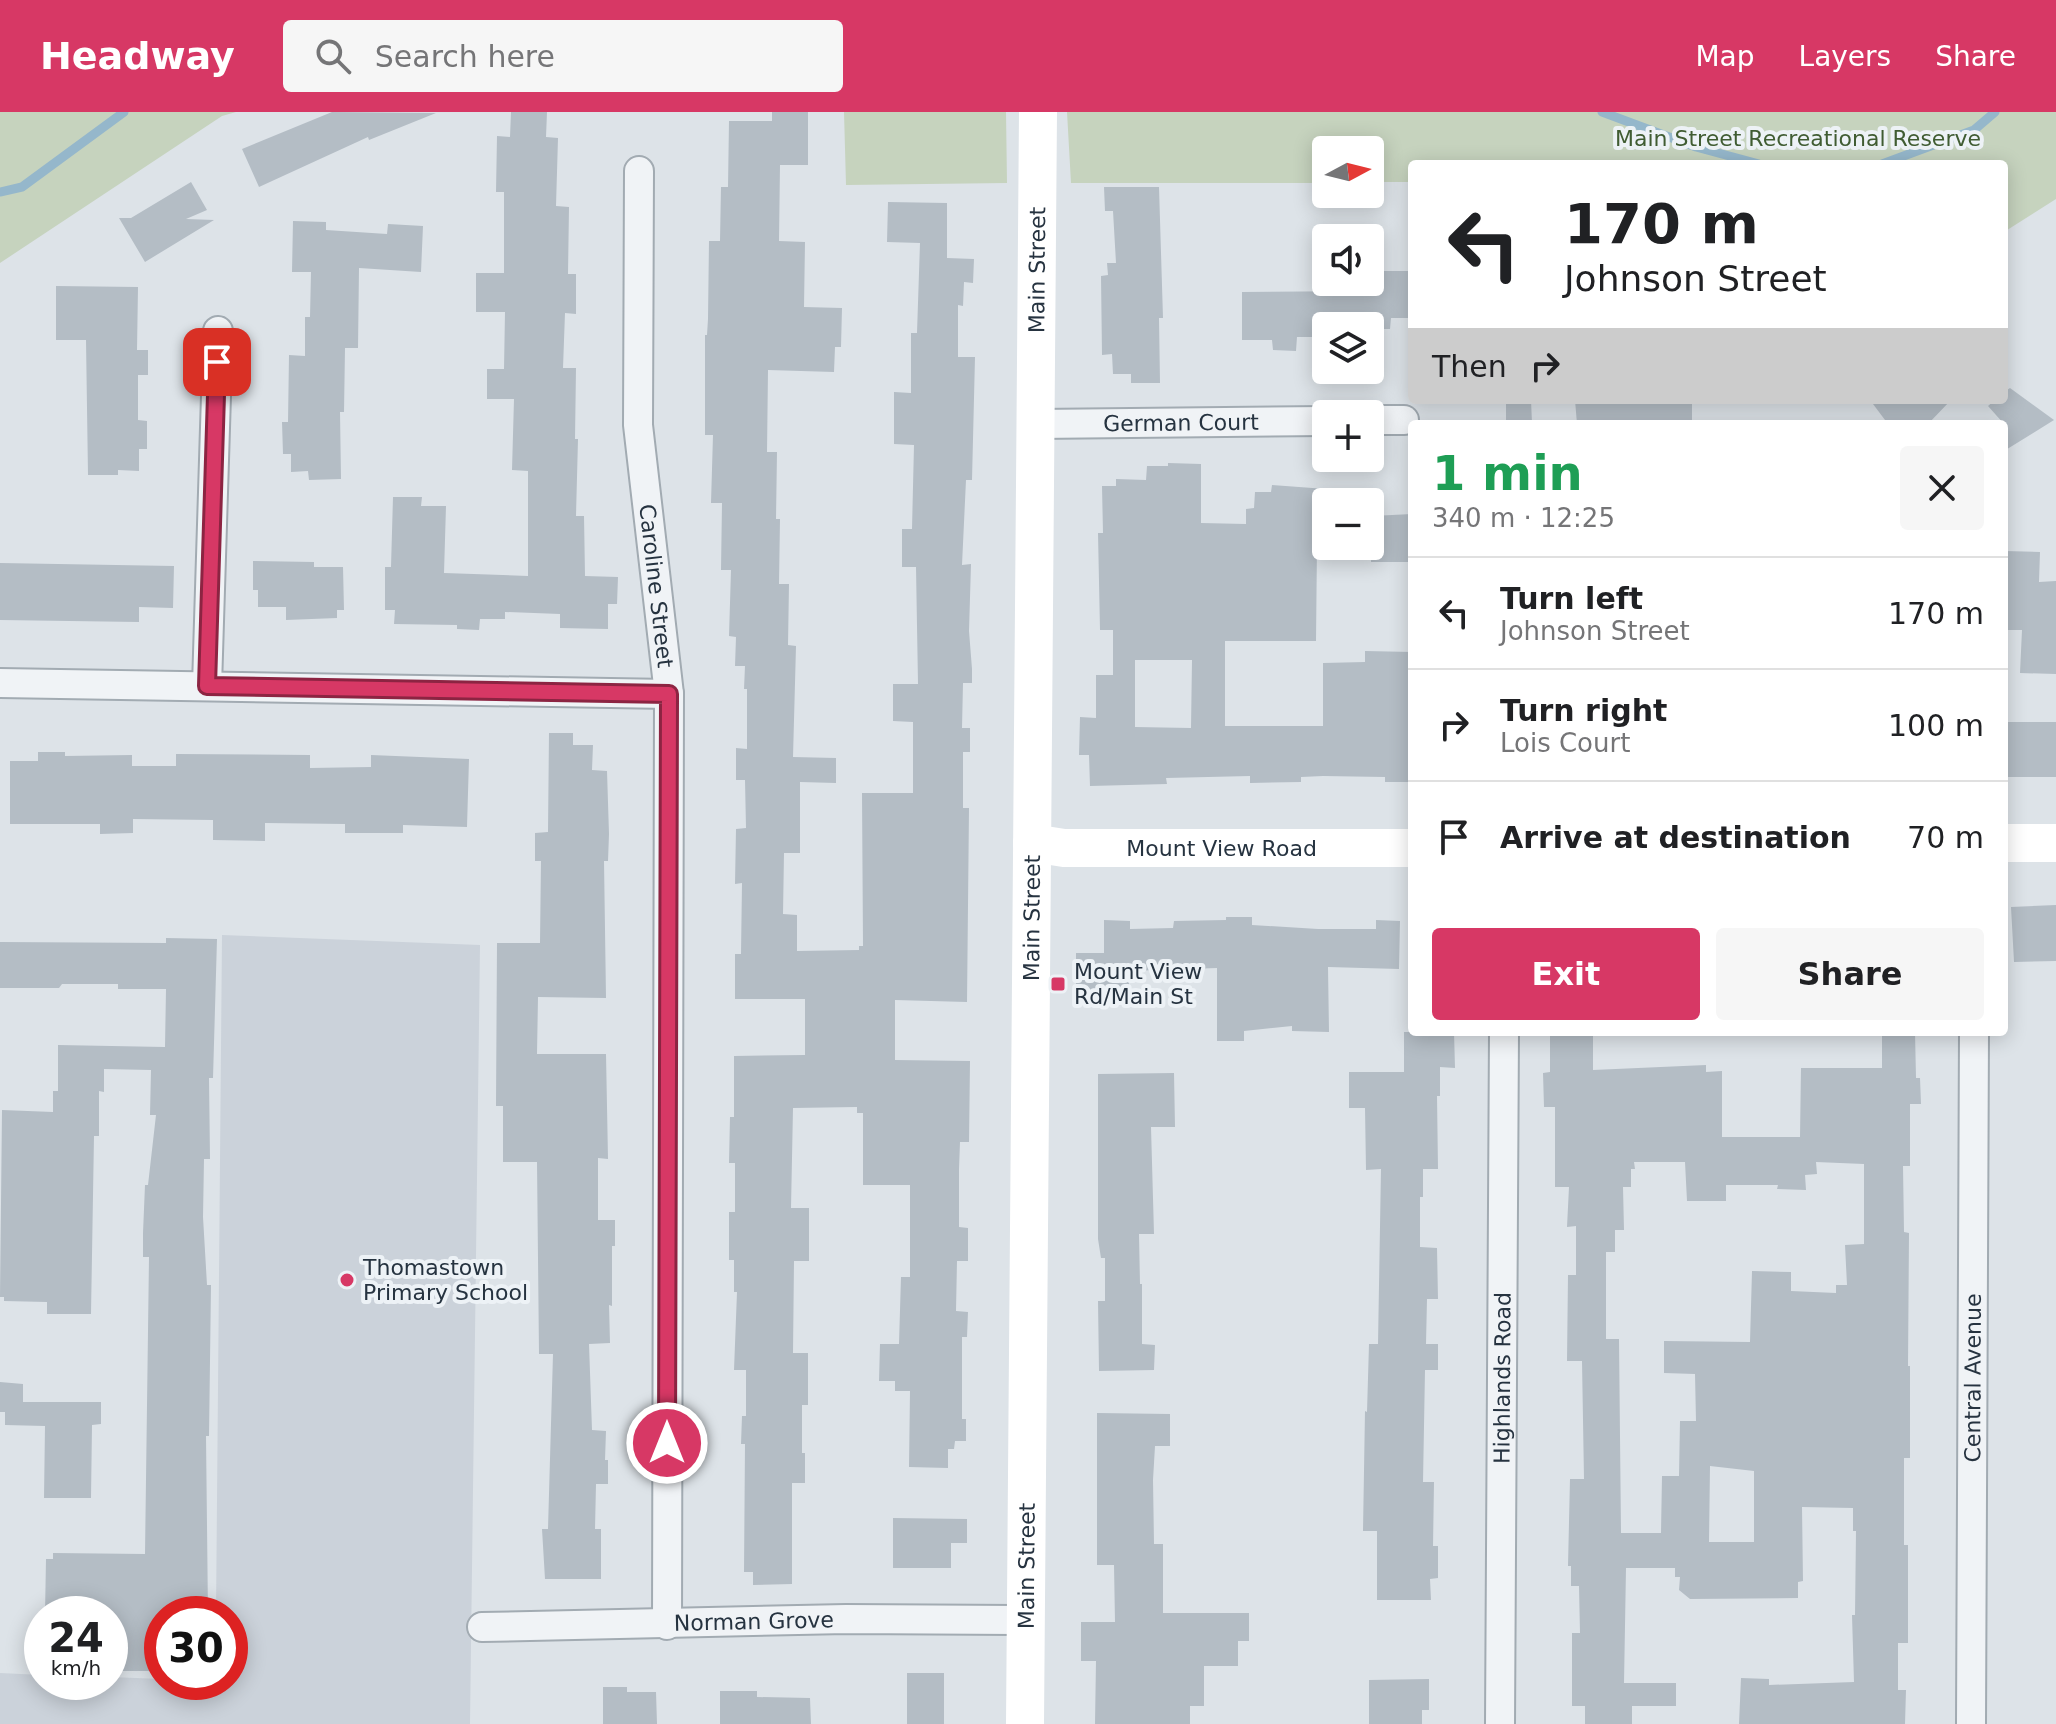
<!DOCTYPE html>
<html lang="en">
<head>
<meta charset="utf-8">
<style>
  body { margin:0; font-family:"DejaVu Sans",sans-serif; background:#f6f6f6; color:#202124; height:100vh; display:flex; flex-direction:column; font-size:30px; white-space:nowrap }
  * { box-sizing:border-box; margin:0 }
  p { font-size:26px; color:#757577 }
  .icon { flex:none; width:44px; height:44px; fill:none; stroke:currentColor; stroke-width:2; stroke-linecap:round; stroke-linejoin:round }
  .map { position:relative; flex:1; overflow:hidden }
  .drawer { position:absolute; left:1408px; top:308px; width:600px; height:616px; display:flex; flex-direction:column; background:#fff; border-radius:8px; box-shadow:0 4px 20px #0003 }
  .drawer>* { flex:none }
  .banner { position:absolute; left:1408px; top:48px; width:600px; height:244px; border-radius:8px; box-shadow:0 4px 20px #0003; background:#fff; color:#202124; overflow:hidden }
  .needle { width:52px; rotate:83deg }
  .controls { position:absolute; left:1312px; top:24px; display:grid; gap:16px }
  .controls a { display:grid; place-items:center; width:72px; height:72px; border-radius:8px; background:#fff; box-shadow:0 4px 20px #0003; font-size:40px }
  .speed { position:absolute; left:24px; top:1484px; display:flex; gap:16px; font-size:40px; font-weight:700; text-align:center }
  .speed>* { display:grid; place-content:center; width:104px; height:104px; border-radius:50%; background:#fff; box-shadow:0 4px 20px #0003; line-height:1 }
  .speed small { font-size:20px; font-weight:400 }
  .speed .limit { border:12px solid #d22; background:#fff; color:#111 }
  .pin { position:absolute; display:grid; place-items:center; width:68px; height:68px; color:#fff; margin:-34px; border-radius:16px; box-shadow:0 4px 12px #0006 }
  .me { position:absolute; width:88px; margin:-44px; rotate:0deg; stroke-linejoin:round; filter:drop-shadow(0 0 6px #0008) }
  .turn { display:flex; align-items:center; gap:28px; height:168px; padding:0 24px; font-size:36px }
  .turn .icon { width:104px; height:104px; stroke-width:2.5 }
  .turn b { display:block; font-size:56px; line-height:68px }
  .then { display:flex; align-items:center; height:76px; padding:0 24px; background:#0003; gap:16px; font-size:30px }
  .round { display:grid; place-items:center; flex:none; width:84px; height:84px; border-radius:8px; background:#f6f6f6 }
  .headline { display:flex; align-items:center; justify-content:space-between; height:136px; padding:0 24px }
  h1 { font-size:48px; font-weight:800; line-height:60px; color:#1e9e55 }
  .cta { display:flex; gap:16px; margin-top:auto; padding:16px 24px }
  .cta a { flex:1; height:92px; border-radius:8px; background:#d73865; color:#fff; font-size:32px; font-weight:800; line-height:92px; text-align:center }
  .cta a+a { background:#f6f6f6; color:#202124 }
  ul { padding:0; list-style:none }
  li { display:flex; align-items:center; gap:24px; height:112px; padding:0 24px; border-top:2px solid #e0e0e0 }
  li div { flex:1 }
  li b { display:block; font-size:30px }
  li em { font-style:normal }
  header { display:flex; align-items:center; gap:48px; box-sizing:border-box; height:112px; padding:0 40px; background:#d73865; color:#fff }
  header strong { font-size:38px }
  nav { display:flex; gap:44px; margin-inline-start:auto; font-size:28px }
  .search { width:560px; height:72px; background:#f6f6f6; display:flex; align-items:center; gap:20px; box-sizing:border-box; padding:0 28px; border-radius:8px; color:#757577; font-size:30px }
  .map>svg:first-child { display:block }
  .built { fill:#cbd2da }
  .green { fill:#c6d3be }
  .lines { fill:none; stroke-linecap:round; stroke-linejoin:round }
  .stream { stroke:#95b7cb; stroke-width:9 }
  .building { fill:#b4bdc5; fill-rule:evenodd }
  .street-casing { stroke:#a2abb2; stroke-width:32 }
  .street { stroke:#f0f3f6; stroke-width:28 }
  .secondary { stroke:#fff; stroke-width:38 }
  .route-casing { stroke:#8c2442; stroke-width:20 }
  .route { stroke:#d73865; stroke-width:14 }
  .poi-dot { fill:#d73865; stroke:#edf2f6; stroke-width:3 }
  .labels { text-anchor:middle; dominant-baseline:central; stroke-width:8; stroke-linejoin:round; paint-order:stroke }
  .park-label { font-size:22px; fill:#405c32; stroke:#edf2f6 }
  .street-label { font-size:22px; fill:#263340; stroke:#edf2f6 }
  .poi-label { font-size:22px; fill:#263340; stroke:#edf2f6; text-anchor:start }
</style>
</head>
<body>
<header>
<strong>Headway</strong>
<div class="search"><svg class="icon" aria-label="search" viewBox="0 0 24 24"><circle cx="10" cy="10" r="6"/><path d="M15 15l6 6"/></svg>Search here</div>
<nav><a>Map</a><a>Layers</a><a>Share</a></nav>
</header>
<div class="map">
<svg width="2056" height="1612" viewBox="0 0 2056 1612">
  <rect width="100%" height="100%" fill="#dde3e8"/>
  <path class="built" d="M 222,823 L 480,833 L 470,1612 L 0,1612 L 0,1561 L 42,1563 L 42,1570 L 110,1570 L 110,1565 L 162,1567 L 162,1570 L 230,1570 L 230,1502 L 216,1502 Z"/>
  <path class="green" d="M 0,0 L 236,0 L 222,4 L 0,151 Z
    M 844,0 L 1006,0 L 1007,71 L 846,73 Z
    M 1067,0 L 2056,0 L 2056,87 L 2004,120 L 2004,52 L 1412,52 L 1412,70 L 1370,70 L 1370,38 L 1326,38 L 1326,71 L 1071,71 Z"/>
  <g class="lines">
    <path class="stream" d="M 1602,0 L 1696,35 L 1759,52
      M 1882,52 L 1974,18 L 1995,0
      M 0,80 L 22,75 L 124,0"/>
  </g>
  <path class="building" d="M 332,0 L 436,1 L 369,28 L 368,25 L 259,75 L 242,37 Z
    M 511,0 L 547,0 L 546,25 L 558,26 L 556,94 L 569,95 L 568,162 L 576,162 L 576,202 L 565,201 L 563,256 L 576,256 L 575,327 L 578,327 L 576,404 L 584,404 L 585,464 L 618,465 L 617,492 L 608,492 L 608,517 L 560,516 L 560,502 L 505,500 L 505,507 L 480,507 L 479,518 L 457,517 L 457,513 L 394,512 L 395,498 L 385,498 L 385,455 L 391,455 L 393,385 L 422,385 L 421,394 L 446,394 L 444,461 L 528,464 L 528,359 L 512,358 L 514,287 L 487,287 L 487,257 L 504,257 L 505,200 L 476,200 L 476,161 L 504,161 L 504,80 L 496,80 L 497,24 L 510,25 Z
    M 772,0 L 808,0 L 808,53 L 780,53 L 779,129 L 805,130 L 804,195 L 842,196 L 841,235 L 835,235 L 834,260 L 768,258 L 767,340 L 777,340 L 776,407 L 780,407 L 779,472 L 789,472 L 788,533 L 796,534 L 793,645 L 836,646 L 836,671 L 800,670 L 800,741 L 784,741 L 783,802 L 797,803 L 797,839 L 859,838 L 859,834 L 863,834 L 862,681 L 913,681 L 913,610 L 893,609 L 893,572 L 918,572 L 916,455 L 902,455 L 902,417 L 912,417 L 914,333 L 894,332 L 894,280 L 911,281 L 911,221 L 917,221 L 920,131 L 887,130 L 888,90 L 947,91 L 947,146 L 974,147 L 973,171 L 964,170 L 963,194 L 958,193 L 958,245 L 975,245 L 972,368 L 966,368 L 962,453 L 971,452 L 969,519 L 972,557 L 972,571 L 963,571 L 962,616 L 970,616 L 970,640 L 963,640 L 963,696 L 969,696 L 967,890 L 895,888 L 895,948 L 970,949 L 969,1030 L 960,1030 L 959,1057 L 959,1115 L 968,1116 L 968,1149 L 957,1149 L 956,1199 L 968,1200 L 967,1225 L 962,1225 L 962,1307 L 966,1307 L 966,1329 L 955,1329 L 954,1337 L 948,1337 L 948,1356 L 909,1355 L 910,1279 L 895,1279 L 895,1269 L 879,1269 L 880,1232 L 899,1232 L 901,1165 L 910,1165 L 910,1073 L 863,1073 L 863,1001 L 857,1001 L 857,995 L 793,996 L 791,1096 L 809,1096 L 809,1149 L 794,1149 L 793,1241 L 808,1241 L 808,1293 L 802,1293 L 802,1341 L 805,1341 L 805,1371 L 792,1371 L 792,1472 L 753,1473 L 753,1460 L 744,1460 L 745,1332 L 741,1332 L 742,1304 L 746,1304 L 746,1258 L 734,1258 L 737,1180 L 734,1180 L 734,1148 L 729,1148 L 729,1100 L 735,1100 L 735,1051 L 729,1051 L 730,1005 L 734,1005 L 734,944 L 805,943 L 805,887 L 735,887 L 735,842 L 741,842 L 742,771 L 735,772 L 736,717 L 746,716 L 745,668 L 736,668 L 736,636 L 747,637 L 747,577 L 744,577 L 745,554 L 735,554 L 736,525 L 729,524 L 731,458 L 721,458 L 722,391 L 711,391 L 713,323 L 705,323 L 705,223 L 707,223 L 708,207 L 709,129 L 720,129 L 721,75 L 728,75 L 729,9 L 772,9 Z
    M 191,70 L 207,98 L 186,107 L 214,108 L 145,150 L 119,106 L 131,106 Z
    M 1104,75 L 1159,75 L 1163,206 L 1159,206 L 1160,271 L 1131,271 L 1131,262 L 1113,262 L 1112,242 L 1102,243 L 1101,164 L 1108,163 L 1107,151 L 1116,151 L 1113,99 L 1105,99 Z
    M 293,109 L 326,110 L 326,118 L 387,122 L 388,112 L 423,114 L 421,160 L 359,156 L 358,236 L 345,236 L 344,300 L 340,300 L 341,367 L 309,368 L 308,359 L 291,360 L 291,342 L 283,342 L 282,310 L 288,310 L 289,243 L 305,244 L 305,205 L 310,205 L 311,160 L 292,160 Z
    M 1370,159 L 1412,159 L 1412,206 L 1391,206 L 1390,217 L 1370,217 L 1370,214 L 1326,214 L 1326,225 L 1297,225 L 1296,239 L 1273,238 L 1272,228 L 1242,228 L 1242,180 L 1368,179 Z
    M 56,174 L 138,175 L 137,238 L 148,238 L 148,263 L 138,263 L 138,308 L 147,309 L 147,337 L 139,337 L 139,359 L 118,358 L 118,363 L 88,363 L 86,228 L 56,228 Z
    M 2010,276 L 2054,308 L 2004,339 L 2004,312 L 1988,294 L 1995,288 L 2004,288 L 2004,280 Z
    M 1506,288 L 1531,288 L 1532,311 L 1506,311 Z
    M 1575,288 L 1692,288 L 1692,312 L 1577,312 Z
    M 1870,288 L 1951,288 L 1928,312 L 1888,312 Z
    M 1168,351 L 1201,352 L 1201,411 L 1246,412 L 1246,397 L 1254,396 L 1255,380 L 1271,380 L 1272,373 L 1326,377 L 1326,433 L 1317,433 L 1316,529 L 1225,529 L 1225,614 L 1323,614 L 1323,551 L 1365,550 L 1365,539 L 1412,540 L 1412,670 L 1385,670 L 1385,665 L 1323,664 L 1301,665 L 1301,670 L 1250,671 L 1250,664 L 1166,666 L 1167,672 L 1090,674 L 1089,643 L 1079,643 L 1080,605 L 1096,606 L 1096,563 L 1113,563 L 1113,518 L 1100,518 L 1098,421 L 1103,421 L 1102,374 L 1116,374 L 1116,367 L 1146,368 L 1147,354 L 1168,354 ZM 1135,548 L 1192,548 L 1191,616 L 1135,615 Z
    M 1412,402 L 1412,450 L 1371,450 L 1372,404 Z
    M 2004,439 L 2040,440 L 2039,470 L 2056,469 L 2056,562 L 2020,561 L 2022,518 L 2004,518 Z
    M 253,449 L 314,450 L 314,455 L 343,455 L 344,498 L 337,498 L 337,506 L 286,508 L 286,495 L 258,495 L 258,478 L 253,478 Z
    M 0,451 L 174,454 L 173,496 L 139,495 L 139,510 L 0,508 Z
    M 2004,610 L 2056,610 L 2056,665 L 2004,665 Z
    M 549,621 L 573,621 L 573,633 L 593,633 L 592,658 L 607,659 L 609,722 L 608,749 L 604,749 L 606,886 L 538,885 L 537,942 L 606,942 L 608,1047 L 598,1046 L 598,1108 L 615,1108 L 615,1134 L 612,1134 L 612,1194 L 609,1193 L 610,1231 L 589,1232 L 592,1318 L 606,1319 L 605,1348 L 608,1348 L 608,1372 L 596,1372 L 595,1417 L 601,1417 L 601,1467 L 545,1467 L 542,1417 L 548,1417 L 553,1242 L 539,1242 L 537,1050 L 503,1050 L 503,994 L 496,994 L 497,831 L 540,831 L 541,749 L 535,749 L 535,721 L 548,720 Z
    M 38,640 L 65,640 L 65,644 L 132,643 L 132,654 L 176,654 L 176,642 L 310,643 L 310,656 L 371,655 L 371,643 L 469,647 L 467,715 L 403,713 L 403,721 L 345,721 L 345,712 L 265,711 L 265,729 L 213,728 L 213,708 L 133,707 L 133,721 L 100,722 L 100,712 L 10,712 L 10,649 L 38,649 Z
    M 2056,793 L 2056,849 L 2014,850 L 2011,795 Z
    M 1226,805 L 1252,805 L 1252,813 L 1318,817 L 1376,817 L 1376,808 L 1400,809 L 1399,857 L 1328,855 L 1329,920 L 1292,919 L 1292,914 L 1244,919 L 1244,929 L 1217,929 L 1217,856 L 1129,859 L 1129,885 L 1076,886 L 1076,841 L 1104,841 L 1104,808 L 1130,809 L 1130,817 L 1173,816 L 1174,809 L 1226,808 Z
    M 166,826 L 217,827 L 213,966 L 209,966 L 210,1047 L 204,1047 L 203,1105 L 207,1173 L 211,1173 L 209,1324 L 206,1324 L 208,1502 L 162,1502 L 162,1559 L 110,1559 L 110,1502 L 45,1502 L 46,1447 L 53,1447 L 53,1441 L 145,1442 L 149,1145 L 143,1145 L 143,1121 L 145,1073 L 148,1073 L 156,1003 L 150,1003 L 151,958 L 104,957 L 104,980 L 99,979 L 99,1024 L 94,1024 L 91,1202 L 47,1202 L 47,1190 L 4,1189 L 4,1185 L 0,1185 L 2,998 L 53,1000 L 53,979 L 58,979 L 58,933 L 165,935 L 166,877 L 118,877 L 118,872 L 62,872 L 59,876 L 0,876 L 0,830 L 166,831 Z
    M 1404,920 L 1454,920 L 1455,956 L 1440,955 L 1440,984 L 1437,984 L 1438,1057 L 1423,1057 L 1423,1085 L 1420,1085 L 1420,1135 L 1437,1136 L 1438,1187 L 1427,1187 L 1426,1232 L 1438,1232 L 1438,1258 L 1425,1258 L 1423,1370 L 1434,1370 L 1433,1434 L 1438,1434 L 1438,1466 L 1430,1467 L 1431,1488 L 1377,1488 L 1377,1419 L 1363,1419 L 1365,1299 L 1367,1300 L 1369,1232 L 1378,1232 L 1381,1057 L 1366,1058 L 1365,996 L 1349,996 L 1349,960 L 1404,960 Z
    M 1550,920 L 1593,920 L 1593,958 L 1706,953 L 1706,960 L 1722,959 L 1722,1025 L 1800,1025 L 1801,956 L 1882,956 L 1882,920 L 1915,920 L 1916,966 L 1920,966 L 1921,992 L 1910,992 L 1910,1054 L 1903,1054 L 1904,1120 L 1909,1121 L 1908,1254 L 1910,1254 L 1910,1346 L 1904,1346 L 1904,1433 L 1908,1433 L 1908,1531 L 1898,1531 L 1898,1578 L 1906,1578 L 1905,1612 L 1739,1612 L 1741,1566 L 1769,1567 L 1769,1573 L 1854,1570 L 1852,1503 L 1855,1503 L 1856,1419 L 1853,1419 L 1853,1396 L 1802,1395 L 1803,1469 L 1798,1470 L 1798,1486 L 1690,1487 L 1679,1478 L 1680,1465 L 1675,1465 L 1675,1456 L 1626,1456 L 1624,1571 L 1676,1571 L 1676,1594 L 1632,1594 L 1632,1612 L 1585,1612 L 1585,1594 L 1572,1594 L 1572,1521 L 1580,1521 L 1579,1474 L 1571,1474 L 1571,1454 L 1568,1454 L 1570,1367 L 1584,1367 L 1582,1249 L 1567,1249 L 1568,1163 L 1576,1163 L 1576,1114 L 1567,1115 L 1569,1075 L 1555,1075 L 1555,995 L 1544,995 L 1543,961 L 1550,960 ZM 1634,1050 L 1685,1050 L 1687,1089 L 1726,1089 L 1726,1073 L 1778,1073 L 1777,1077 L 1806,1078 L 1805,1063 L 1817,1062 L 1816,1050 L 1864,1052 L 1864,1132 L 1845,1133 L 1847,1173 L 1836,1173 L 1836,1181 L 1791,1179 L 1791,1160 L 1752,1159 L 1750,1230 L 1664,1229 L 1664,1261 L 1695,1262 L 1696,1309 L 1680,1309 L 1679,1364 L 1662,1364 L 1661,1421 L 1621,1421 L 1619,1227 L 1606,1227 L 1606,1140 L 1615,1140 L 1615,1118 L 1624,1118 L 1623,1075 L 1631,1075 L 1631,1057 L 1635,1057 ZM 1710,1354 L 1754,1359 L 1754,1430 L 1709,1430 Z
    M 1174,961 L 1175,1015 L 1151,1015 L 1154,1122 L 1139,1122 L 1140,1172 L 1142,1172 L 1142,1232 L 1155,1233 L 1154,1258 L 1099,1259 L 1098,1189 L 1105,1189 L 1105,1146 L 1101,1146 L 1098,1127 L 1098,962 Z
    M 0,1270 L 23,1272 L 23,1290 L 101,1290 L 101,1312 L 92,1313 L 91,1386 L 44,1386 L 45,1314 L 5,1313 L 5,1300 L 0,1300 Z
    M 1097,1301 L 1170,1302 L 1170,1334 L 1155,1334 L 1153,1368 L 1154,1432 L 1163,1432 L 1163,1501 L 1249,1501 L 1249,1529 L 1238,1529 L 1238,1554 L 1204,1554 L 1204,1594 L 1190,1594 L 1190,1612 L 1095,1612 L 1096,1549 L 1081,1549 L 1081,1510 L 1115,1510 L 1114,1453 L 1097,1453 Z
    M 893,1406 L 967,1407 L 967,1431 L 951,1431 L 951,1456 L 893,1456 Z
    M 907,1561 L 944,1561 L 944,1612 L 907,1612 Z
    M 1429,1567 L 1429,1598 L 1422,1598 L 1422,1612 L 1369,1612 L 1369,1568 Z
    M 603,1575 L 627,1575 L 627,1580 L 656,1580 L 657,1612 L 603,1612 Z
    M 720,1579 L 757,1579 L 757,1585 L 810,1586 L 811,1612 L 720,1612 Z"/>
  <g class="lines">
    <g class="street-casing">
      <g id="street">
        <path id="s1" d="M 639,59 L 638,313 L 669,582 L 667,1513"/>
        <path d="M 1370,308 L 1404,308"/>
        <path id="s2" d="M 1037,312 L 1326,309"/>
        <path d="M 0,571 L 669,582"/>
        <path d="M 207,574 L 218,219"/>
        <path id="s3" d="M 482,1515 L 846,1507 L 1025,1508"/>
        <path id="s4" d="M 1500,1612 L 1504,920"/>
        <path id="s5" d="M 1971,1612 L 1974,920"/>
      </g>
    </g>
    <use href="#street" class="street"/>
    <g class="secondary">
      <path id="s6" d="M 1032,731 L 1064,736 L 1412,736"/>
      <path d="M 2004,731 L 2056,731"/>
      <path id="s7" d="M 1025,1612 L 1038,0"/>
    </g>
  </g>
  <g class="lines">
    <g class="route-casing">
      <path id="route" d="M 217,250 L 207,574 L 669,582 L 667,1331"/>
    </g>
    <use href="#route" class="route"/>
  </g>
  <g class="poi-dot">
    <rect x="1050" y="864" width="16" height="16" rx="4"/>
    <circle cx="347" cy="1168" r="8"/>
  </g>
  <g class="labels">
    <g class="park-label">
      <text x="1798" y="26">Main Street Recreational Reserve</text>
    </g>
    <g class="street-label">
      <text stroke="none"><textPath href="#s7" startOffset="1454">Main Street</textPath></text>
      <text stroke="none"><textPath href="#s2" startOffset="144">German Court</textPath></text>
      <text stroke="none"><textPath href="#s1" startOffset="416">Caroline Street</textPath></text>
      <text stroke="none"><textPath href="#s6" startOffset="190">Mount View Road</textPath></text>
      <text stroke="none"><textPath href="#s7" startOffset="806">Main Street</textPath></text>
      <text stroke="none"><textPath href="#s4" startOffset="346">Highlands Road</textPath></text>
      <text stroke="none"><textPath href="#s5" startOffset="346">Central Avenue</textPath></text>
      <text stroke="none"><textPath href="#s7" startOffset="158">Main Street</textPath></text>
      <text stroke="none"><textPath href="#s3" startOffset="272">Norman Grove</textPath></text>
    </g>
    <g class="poi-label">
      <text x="1074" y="859">Mount View<tspan x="1074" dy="25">Rd/Main St</tspan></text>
      <text x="363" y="1155">Thomastown<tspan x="363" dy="25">Primary School</tspan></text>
    </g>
  </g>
</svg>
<div class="controls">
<a><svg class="needle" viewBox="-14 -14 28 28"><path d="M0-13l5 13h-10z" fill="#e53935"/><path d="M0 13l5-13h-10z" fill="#757577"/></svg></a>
<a><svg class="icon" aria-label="sound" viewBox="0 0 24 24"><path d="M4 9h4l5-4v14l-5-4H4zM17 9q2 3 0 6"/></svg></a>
<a><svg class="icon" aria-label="layers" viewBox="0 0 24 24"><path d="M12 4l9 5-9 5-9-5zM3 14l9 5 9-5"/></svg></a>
<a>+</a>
<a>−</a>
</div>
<div class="speed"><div>24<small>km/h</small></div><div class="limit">30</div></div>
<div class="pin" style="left:217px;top:250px;background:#d93025"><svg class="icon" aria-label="arrive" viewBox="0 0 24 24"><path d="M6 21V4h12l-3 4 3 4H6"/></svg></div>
<svg class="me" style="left:667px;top:1331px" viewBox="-20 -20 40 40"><circle r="17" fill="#d73865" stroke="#fff" stroke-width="3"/><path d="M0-11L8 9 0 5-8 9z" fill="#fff"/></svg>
<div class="banner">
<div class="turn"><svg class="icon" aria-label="left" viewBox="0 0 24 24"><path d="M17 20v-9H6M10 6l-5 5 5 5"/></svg><div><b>170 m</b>Johnson Street</div></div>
<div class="then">Then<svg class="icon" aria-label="right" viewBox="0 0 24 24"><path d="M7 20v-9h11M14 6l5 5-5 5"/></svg></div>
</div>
<section class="drawer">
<div class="headline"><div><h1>1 min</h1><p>340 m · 12:25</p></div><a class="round"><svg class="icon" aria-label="close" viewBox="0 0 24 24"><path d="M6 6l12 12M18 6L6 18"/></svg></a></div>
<ul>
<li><svg class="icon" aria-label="left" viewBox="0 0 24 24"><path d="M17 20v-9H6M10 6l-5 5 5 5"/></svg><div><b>Turn left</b><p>Johnson Street</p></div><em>170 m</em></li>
<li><svg class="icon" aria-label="right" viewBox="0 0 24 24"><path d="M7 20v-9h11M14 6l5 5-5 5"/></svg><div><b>Turn right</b><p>Lois Court</p></div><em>100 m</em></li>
<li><svg class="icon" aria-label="arrive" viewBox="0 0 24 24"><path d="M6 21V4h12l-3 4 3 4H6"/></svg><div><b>Arrive at destination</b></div><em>70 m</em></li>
</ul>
<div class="cta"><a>Exit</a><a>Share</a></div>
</section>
</div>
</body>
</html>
